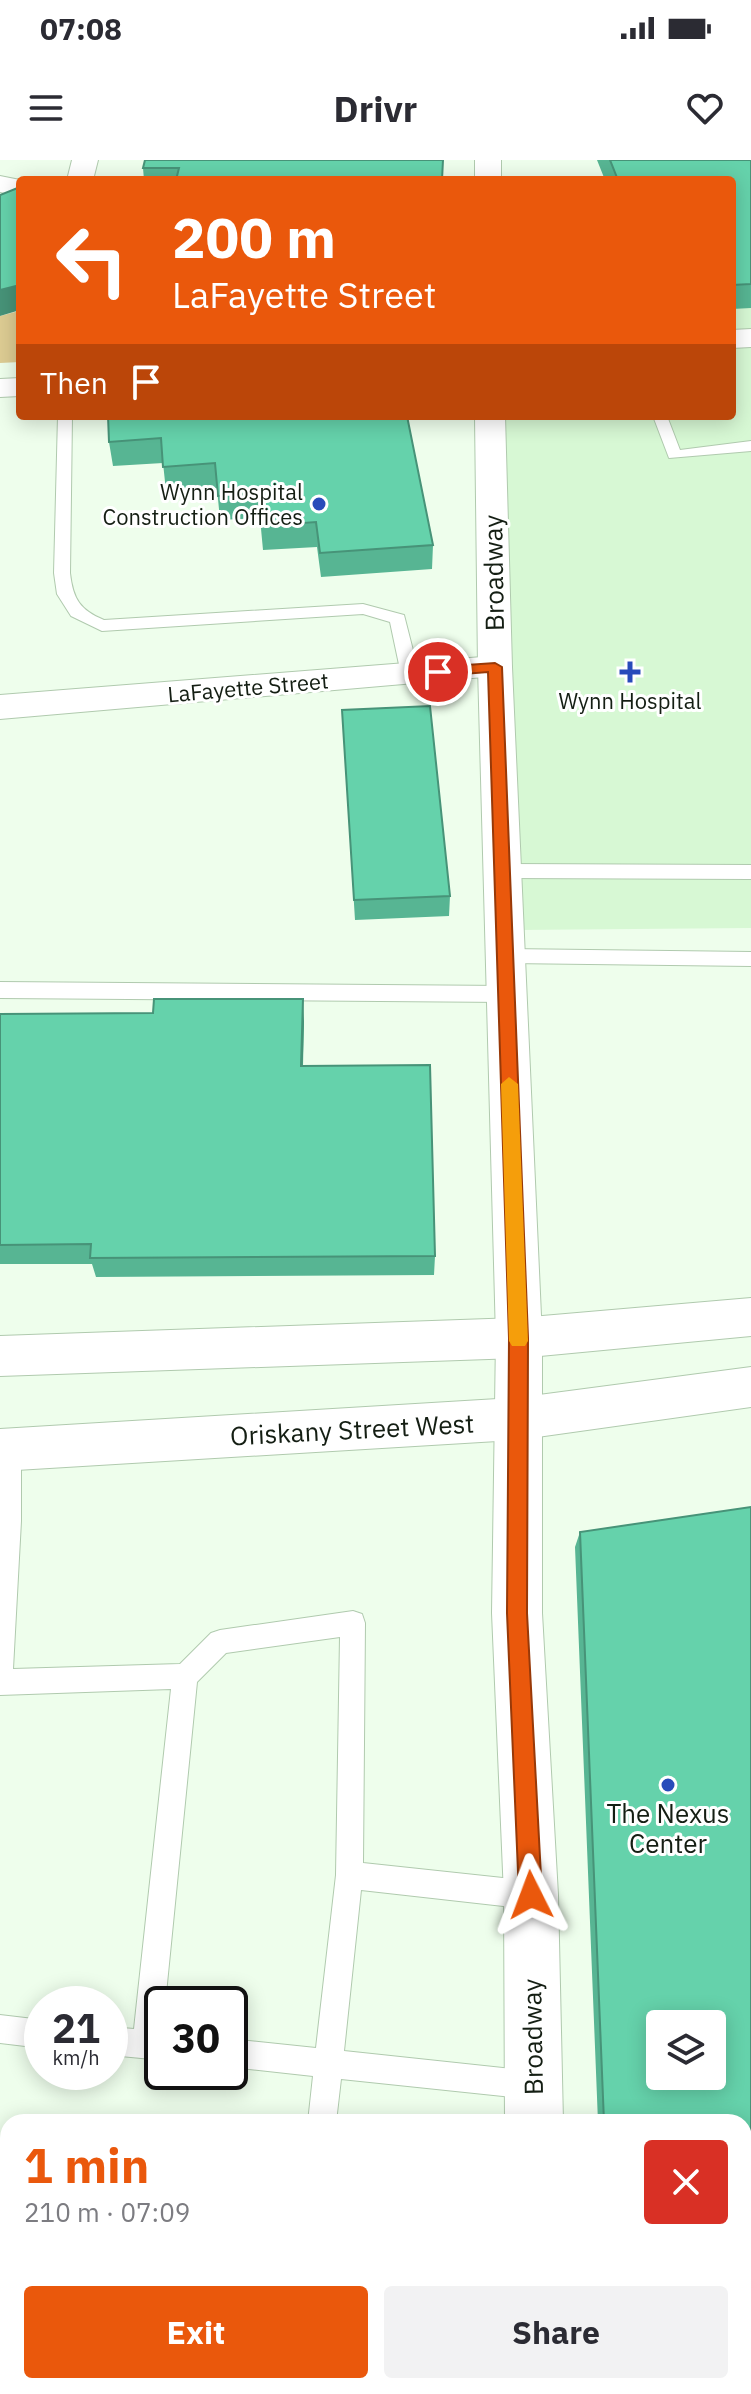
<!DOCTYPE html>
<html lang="en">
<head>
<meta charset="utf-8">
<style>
  body { margin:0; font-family:"IBM Plex Sans",sans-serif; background:#f2f2f3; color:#2b2b33; height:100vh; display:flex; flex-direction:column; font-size:30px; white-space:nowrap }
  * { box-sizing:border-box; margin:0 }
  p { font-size:26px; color:#7c7c81 }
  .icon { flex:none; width:44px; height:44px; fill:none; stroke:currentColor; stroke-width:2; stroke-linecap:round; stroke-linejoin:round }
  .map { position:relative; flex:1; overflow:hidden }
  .sheet { position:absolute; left:0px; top:1954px; width:752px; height:280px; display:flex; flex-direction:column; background:#fff; border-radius:24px 24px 0 0; box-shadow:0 4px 20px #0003 }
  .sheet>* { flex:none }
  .top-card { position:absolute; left:16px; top:16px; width:720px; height:244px; border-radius:8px; box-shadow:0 4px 20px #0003; background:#ea580c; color:#fff; overflow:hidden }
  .controls { position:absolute; left:646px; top:1850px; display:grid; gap:16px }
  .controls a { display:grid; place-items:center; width:80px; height:80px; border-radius:8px; background:#fff; box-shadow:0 4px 20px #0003; font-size:40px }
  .speed { position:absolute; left:24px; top:1826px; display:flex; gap:16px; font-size:40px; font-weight:700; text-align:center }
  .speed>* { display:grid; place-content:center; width:104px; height:104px; border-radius:50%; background:#fff; box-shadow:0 4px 20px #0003; line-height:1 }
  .speed small { font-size:20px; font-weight:400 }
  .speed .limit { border:4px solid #111; border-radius:12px; background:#fff; color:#111 }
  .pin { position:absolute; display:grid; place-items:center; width:68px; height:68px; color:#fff; margin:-34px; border:4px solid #fff; border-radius:50%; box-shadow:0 2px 8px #0007 }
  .me { position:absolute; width:88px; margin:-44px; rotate:357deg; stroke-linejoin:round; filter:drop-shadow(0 0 6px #0008) }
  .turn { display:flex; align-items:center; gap:28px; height:168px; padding:0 24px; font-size:36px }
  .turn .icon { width:104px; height:104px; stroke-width:2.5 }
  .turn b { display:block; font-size:56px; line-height:68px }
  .then { display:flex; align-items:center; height:76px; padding:0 24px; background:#0003; gap:16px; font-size:30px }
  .round { display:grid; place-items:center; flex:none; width:84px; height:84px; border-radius:8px; background:#f2f2f3 }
  .head { display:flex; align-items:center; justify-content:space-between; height:136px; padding:0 24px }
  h1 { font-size:48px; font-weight:700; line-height:60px; color:#ea580c }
  .primary-button { display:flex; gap:16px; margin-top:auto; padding:16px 24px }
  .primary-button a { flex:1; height:92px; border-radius:8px; background:#ea580c; color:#fff; font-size:32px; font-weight:700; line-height:92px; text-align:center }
  .primary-button a+a { background:#f2f2f3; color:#2b2b33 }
  .status { display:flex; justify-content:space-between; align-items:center; height:56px; padding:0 40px; background:#fff; direction:ltr }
  .status svg { height:22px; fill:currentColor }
  header { display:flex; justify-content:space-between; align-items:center; height:104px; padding:0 24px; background:#fff; font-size:36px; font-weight:700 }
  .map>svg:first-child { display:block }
  .built { fill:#d7f8d4 }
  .green { fill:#ddcc93 }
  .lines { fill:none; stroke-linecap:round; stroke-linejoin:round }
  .lane-casing { stroke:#b0caae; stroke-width:2 }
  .street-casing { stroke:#b0caae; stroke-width:2 }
  .secondary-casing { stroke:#b0caae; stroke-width:2 }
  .primary-casing { stroke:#b0caae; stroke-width:2 }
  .lane { fill:#fff; fill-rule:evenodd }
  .street { fill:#fff; fill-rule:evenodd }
  .secondary { fill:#fff; fill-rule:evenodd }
  .primary { fill:#fff; fill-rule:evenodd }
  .wall { fill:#57b593; fill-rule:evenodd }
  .shaded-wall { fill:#479378 }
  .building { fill:#65d2ab; stroke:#479378; stroke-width:2; fill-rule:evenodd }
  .route { fill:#ea580c; stroke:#983908; stroke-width:2 }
  .slow { fill:#f59e0b }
  .poi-dot { fill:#284bba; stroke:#fff; stroke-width:3 }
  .labels { text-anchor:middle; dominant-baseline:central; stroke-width:6; stroke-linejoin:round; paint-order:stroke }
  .far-poi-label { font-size:22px; fill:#141e13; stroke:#fff; text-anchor:end }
  .far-street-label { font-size:22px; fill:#141e13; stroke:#fff }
  .street-label { font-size:26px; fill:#141e13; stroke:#fff }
  .poi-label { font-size:26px; fill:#141e13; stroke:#fff }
</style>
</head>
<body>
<div class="status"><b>07:08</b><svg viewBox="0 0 49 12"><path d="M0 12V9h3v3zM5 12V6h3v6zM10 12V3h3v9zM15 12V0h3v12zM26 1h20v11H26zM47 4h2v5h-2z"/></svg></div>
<header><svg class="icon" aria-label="menu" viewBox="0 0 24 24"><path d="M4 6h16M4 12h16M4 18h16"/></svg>Drivr<svg class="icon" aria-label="heart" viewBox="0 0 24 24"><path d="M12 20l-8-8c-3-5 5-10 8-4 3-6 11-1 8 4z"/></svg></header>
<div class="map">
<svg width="751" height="2234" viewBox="0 0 751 2234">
  <rect width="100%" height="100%" fill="#eefeec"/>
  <path class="built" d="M 751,59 L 751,768 L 517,770 L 501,256 L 732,256 L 732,61 Z"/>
  <path class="green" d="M 19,151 L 20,202 L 0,203 L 0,156 Z"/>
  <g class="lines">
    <g class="lane-casing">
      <path id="lane" d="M 58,256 L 72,256 L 70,413 C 73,439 80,450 104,460 L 363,444 L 404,455 L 419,514 L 416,518 L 404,518 L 401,514 L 390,462 L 363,454 L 102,471 L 71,456 L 57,434 L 54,413 Z
        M 653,256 L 667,256 L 680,290 L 751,281 L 751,291 L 669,298 Z
        M 502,704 L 751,705 L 751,719 L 502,718 L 493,711 Z
        M 505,789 L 751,792 L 751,806 L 505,803 L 498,801 L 495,796 L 498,791 Z
        M 0,822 L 506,826 L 513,829 L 516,834 L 513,839 L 506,842 L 0,838 Z
        M 9,1279 L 17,1282 L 21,1290 L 21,1361 L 13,1509 L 180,1504 L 211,1473 L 220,1470 L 353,1451 L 362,1454 L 365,1463 L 363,1703 L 531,1721 L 541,1725 L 545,1735 L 541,1745 L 531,1749 L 361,1730 L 344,1891 L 532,1911 L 542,1915 L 546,1925 L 542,1935 L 532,1939 L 341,1919 L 336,1962 L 308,1962 L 313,1916 L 230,1907 L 230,1879 L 316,1888 L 336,1715 L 340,1477 L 226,1493 L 197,1522 L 165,1844 L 162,1844 L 162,1900 L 110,1895 L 110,1867 L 134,1869 L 171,1529 L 0,1535 L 0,1284 Z
        M 0,1855 L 42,1860 L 42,1888 L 0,1883 Z
        M 285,2226 L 317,2226 L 316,2234 L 284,2234 Z"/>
    </g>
    <g class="street-casing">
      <path id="street" d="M 72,0 L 98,0 L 93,20 L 67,20 Z
        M 475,0 L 501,0 L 501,20 L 475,20 Z
        M 0,16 L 20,20 L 20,36 L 0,32 Z
        M 475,256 L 505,256 L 512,507 L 542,1178 L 542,1453 L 558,1735 L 563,1962 L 505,1962 L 504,1735 L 492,1453 L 496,1178 L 478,507 Z
        M 511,2226 L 573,2226 L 574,2234 L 512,2234 Z"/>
    </g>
    <g class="secondary-casing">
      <path id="secondary" d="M 751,169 L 751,187 L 732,188 L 732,170 Z
        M 20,218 L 20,236 L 0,237 L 0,219 Z
        M 495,496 L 507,499 L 512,507 L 507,515 L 0,559 L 0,535 Z"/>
    </g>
    <g class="primary-casing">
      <path id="primary" d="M 751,1138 L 751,1176 L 519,1198 L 0,1216 L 0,1176 L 519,1158 Z
        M 751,1207 L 751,1247 L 516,1280 L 0,1311 L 0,1269 L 516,1238 Z"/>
    </g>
    <use href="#lane" class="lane"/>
    <use href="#street" class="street"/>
    <use href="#secondary" class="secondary"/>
    <use href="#primary" class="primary"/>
  </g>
  <path class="wall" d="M 145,0 L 442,20 L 144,20 L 143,8 Z
    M 597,0 L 751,0 L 751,148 L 732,149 L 732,20 L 605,20 Z
    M 108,256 L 433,385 L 432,409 L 321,417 L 317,387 L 263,390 L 260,358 L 220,360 L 217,328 L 166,331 L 163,303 L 113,306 L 109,282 Z
    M 342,550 L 450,736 L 449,756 L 355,760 Z
    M 153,853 L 304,861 L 303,906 L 435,1096 L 434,1115 L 96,1117 L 92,1104 L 0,1104 L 0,854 Z
    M 751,1347 L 751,2234 L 609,2234 L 609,2226 L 744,2226 L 744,1962 L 598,1962 L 575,1387 L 580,1372 ZM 660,1864 L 712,1864 L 712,1916 L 660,1916 Z"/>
  <path class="shaded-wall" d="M 20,125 L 20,150 L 0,156 L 0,130 Z
    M 303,839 L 304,861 L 302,927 L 301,906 Z"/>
  <path class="building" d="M 145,0 L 443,0 L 442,20 L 176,20 L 179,8 L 143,8 Z
    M 610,0 L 751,0 L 751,124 L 732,125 L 732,20 L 618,20 Z
    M 20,27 L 20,125 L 0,130 L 0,35 Z
    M 108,256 L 407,256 L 433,385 L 320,393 L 316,362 L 262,366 L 258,333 L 218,336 L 215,303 L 163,307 L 161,278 L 109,282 Z
    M 430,546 L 450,736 L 354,740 L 342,550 Z
    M 154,839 L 303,839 L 301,906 L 430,905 L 435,1096 L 90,1098 L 91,1084 L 0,1085 L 0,854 L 153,853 Z
    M 751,1347 L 751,2234 L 616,2234 L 615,2226 L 744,2226 L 744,1962 L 604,1962 L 580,1372 ZM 660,1864 L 712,1864 L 712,1916 L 660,1916 Z"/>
  <path class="route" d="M 495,503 L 502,507 L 528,1178 L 527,1453 L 542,1735 L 539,1743 L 531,1747 L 523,1743 L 519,1735 L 507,1453 L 509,1178 L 488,512 L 438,516 L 431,512 L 438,507 Z"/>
  <path class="slow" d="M 509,917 L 518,924 L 528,1181 L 525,1186 L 512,1186 L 509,1181 L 501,924 Z"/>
  <g class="poi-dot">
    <circle cx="319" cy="344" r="8"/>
    <path d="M626 500h8v8h8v8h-8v8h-8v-8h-8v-8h8z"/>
    <circle cx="668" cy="1625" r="8"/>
  </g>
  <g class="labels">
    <g class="far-poi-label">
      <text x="303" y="331">Wynn Hospital<tspan x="303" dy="25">Construction Offices</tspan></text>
      <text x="630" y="540" text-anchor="middle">Wynn Hospital</text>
    </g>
    <g class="far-street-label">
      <text transform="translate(248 527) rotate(-5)">LaFayette Street</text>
    </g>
    <g class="street-label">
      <text transform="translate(493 413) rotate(-91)">Broadway</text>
      <text transform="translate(352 1269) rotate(-3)">Oriskany Street West</text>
      <text transform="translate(532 1877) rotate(-91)">Broadway</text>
    </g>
    <g class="poi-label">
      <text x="668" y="1653">The Nexus<tspan x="668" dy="30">Center</tspan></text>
    </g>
  </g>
</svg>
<div class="controls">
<a><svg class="icon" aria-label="layers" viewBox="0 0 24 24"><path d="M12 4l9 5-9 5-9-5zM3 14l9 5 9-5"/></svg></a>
</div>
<div class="speed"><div>21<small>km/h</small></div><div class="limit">30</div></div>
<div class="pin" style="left:438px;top:512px;background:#d93025"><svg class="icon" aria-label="arrive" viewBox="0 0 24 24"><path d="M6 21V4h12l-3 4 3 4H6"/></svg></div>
<svg class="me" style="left:531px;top:1735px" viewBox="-20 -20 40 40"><path d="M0-17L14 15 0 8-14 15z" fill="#ea580c" stroke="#fff" stroke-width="4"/></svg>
<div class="top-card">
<div class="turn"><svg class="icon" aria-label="left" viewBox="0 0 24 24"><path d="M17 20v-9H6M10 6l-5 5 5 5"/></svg><div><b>200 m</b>LaFayette Street</div></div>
<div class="then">Then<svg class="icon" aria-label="arrive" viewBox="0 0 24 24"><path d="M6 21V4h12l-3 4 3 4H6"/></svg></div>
</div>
<section class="sheet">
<div class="head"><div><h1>1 min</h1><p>210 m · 07:09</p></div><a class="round" style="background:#d93025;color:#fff"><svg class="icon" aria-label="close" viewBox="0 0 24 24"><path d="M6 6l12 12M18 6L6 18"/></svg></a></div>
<div class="primary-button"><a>Exit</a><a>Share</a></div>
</section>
</div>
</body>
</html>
